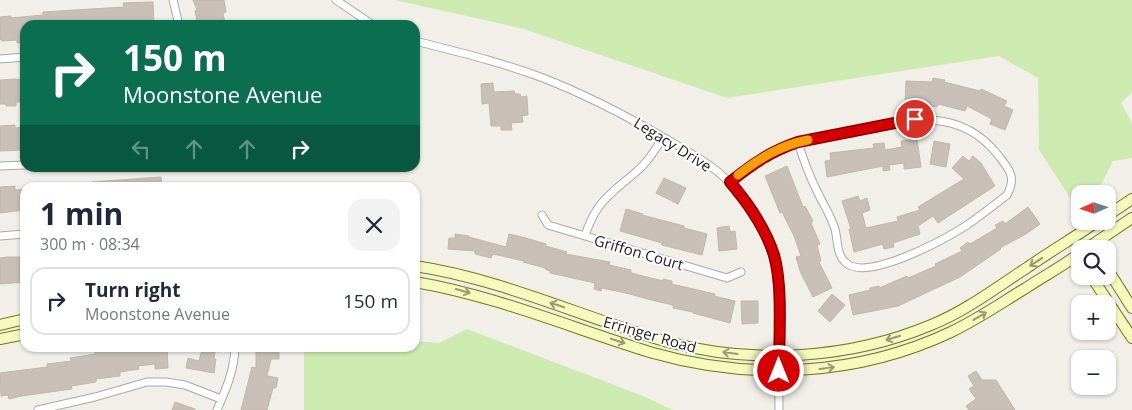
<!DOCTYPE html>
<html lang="en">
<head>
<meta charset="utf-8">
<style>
  body { margin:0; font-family:"Open Sans",sans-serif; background:#f2f2f3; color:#1f2937; height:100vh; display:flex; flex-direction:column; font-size:19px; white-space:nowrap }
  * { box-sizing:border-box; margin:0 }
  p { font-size:16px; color:#747a83 }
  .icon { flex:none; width:28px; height:28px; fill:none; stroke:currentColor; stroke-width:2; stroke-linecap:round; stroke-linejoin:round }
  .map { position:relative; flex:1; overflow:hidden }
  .side { position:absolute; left:20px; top:182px; width:400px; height:170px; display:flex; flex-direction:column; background:#fff; border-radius:15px; box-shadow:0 1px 4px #0004 }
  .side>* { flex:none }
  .hud { position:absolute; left:20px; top:20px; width:400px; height:152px; border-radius:15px; box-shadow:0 1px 4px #0004; background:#0b6e4f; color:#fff; overflow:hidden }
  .needle { width:32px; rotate:267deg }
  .buttons { position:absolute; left:1071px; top:185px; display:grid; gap:10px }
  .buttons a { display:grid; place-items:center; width:45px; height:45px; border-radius:10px; background:#fff; box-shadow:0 1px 4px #0004; font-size:25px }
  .pin { position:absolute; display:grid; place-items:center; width:42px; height:42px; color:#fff; margin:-21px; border:2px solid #fff; border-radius:50%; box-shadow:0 1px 5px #0007 }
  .me { position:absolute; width:55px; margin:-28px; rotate:0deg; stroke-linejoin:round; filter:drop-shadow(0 0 4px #0008) }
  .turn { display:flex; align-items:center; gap:18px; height:105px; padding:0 20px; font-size:22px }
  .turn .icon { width:65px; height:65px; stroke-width:2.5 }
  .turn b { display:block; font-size:35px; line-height:42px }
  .lanes { display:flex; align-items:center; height:48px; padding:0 20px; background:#0003; justify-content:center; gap:25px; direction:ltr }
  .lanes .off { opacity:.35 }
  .round { display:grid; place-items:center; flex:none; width:52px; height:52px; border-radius:15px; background:#f2f2f3 }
  .head { display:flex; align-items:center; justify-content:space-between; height:85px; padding:0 20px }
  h1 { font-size:30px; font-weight:700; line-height:38px }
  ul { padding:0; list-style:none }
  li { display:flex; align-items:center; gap:15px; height:68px; margin:0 10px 8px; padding:0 10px; border:2px solid #e0e1e3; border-radius:15px }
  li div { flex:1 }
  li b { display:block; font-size:19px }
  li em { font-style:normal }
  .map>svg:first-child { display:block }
  .grass { fill:#cdebb0 }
  .building { fill:#c7bfb8; stroke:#c4b6ab }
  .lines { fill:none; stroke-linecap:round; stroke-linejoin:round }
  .street-casing { stroke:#a9a9a9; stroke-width:9 }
  .secondary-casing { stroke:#707d05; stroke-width:12 }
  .street { stroke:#fff; stroke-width:7 }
  .secondary { stroke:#f7fabf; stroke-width:10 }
  .oneway { stroke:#979978 }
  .route-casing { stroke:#8a0000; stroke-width:12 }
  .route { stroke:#d40000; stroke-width:9 }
  .slow { stroke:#f59e0b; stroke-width:9 }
  .labels { text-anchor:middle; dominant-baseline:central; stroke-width:4; stroke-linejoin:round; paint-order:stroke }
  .street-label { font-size:15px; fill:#222; stroke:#fff }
</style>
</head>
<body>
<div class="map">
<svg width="1132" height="410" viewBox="0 0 1132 410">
  <rect width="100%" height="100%" fill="#f2efe9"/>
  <path class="grass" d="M 395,0 L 1132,0 L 1132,92 L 1121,103 L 1132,123 L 1132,158 L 1113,161 L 1102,183 L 1091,194 L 1080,194 L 1080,204 L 1076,207 L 1039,150 L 1038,78 L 999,56 L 727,98 L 524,29 Z
    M 467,329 L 643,396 L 673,410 L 304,410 L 304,348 L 415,348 L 415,341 L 439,343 Z"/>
  <path class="building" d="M 193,0 L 224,0 L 226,12 L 223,13 L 225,24 L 201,25 L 200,21 L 197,21 L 195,11 L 197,10 Z
    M 153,2 L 154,25 L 25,25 L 25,42 L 17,43 L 17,40 L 2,41 L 2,39 L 0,40 L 0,17 L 11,16 L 11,18 L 43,15 L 43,12 L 124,7 L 123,3 Z
    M 933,78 L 945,80 L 944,82 L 980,91 L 981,89 L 1007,101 L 1004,106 L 1013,110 L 1005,130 L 990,124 L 992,119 L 967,106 L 965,111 L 938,104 L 937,107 L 915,103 L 916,105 L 905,104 L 906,81 L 932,82 Z
    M 14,79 L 25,80 L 25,102 L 16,102 L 16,106 L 6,106 L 6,104 L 0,104 L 0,80 Z
    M 493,83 L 494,92 L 514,91 L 515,94 L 520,94 L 521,97 L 527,96 L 528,115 L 522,116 L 523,122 L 511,123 L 512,130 L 501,130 L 501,126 L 491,126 L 489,103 L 482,104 L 481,84 Z
    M 15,125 L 15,128 L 25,127 L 25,150 L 0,151 L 0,126 Z
    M 917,139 L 921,167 L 904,169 L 904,163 L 889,165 L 890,170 L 883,171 L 883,166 L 827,177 L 825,161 L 831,160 L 830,153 L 874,148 L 873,144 L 884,143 L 885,150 L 902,147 L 901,141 Z
    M 934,141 L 950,144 L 946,167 L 930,164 Z
    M 963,156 L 969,161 L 973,156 L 981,163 L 995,186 L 938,223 L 933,216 L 918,226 L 920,234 L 893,243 L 894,247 L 884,249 L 883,244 L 854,252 L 849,229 L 851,229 L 842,201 L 858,196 L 860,201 L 867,198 L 870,210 L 862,213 L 866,228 L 898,221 L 897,217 L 920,210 L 918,207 L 964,179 L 952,168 Z
    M 787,166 L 803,207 L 805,206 L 813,221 L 811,223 L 820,244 L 817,245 L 821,261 L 819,262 L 832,288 L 813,297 L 800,271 L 796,257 L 801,256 L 794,236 L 782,212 L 780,213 L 765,176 Z
    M 161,177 L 162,188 L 92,188 L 92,182 Z
    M 664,178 L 686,188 L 678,204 L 656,193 Z
    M 15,186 L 15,190 L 25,189 L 25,210 L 0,213 L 0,187 Z
    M 1028,207 L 1040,224 L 1026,234 L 1000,248 L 1001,249 L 960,277 L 898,306 L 853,315 L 849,295 L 870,290 L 870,288 L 879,286 L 879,288 L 907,276 L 908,278 L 936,266 L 935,264 L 962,251 L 960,248 L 968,242 L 970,244 L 997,228 L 995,225 L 1003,221 L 1005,224 Z
    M 626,209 L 643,214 L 642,215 L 684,226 L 684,228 L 707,234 L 702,255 L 662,245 L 662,243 L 620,231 Z
    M 729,226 L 730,232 L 735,231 L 737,249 L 719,251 L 717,228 Z
    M 455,234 L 469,236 L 469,237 L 506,247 L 509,234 L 526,238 L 546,244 L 546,246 L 567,252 L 566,254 L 610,262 L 609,265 L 631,270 L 631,273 L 663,281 L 663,279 L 672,281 L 672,284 L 715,294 L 714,296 L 735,301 L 730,323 L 693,313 L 693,312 L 673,308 L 673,305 L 651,300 L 630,294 L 602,288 L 601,291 L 594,289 L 595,283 L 550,273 L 550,271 L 545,269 L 545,268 L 523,262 L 524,261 L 493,254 L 491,258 L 475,254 L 475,251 L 448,249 L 449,238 L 455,238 Z
    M 7,257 L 25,257 L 25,282 L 0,284 L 0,258 Z
    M 832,294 L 845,305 L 830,322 L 818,311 Z
    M 741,301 L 758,301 L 758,323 L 742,324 Z
    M 120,348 L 167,348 L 168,368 L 155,369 L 155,364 L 138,366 L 139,369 L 120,372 L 120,376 L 96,379 L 96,382 L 71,386 L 72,389 L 21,396 L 9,399 L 8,395 L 1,396 L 0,373 L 47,367 L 47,364 L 71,361 L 70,358 L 95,354 L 95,351 Z
    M 256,348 L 279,348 L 279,359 L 271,359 L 267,376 L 278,378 L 276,388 L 273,388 L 267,410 L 241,410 L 252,367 L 256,368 Z
    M 202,349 L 215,352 L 214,359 L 216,359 L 214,373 L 186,368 L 188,358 L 199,361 Z
    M 976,371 L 982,380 L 996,380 L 1015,410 L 969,410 L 966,406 L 976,399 L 969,389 L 974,386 L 968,376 Z
    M 175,402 L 195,409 L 195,410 L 172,410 Z"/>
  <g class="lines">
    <g class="street-casing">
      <path id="street" d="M 173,0 L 179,25
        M 336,0 L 373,25
        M 415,41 C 458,52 501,62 543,78 C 584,94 623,114 661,136 C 685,150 711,163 730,183 C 759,212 776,250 778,291 L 779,410
        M 0,59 L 25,57
        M 0,166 L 25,165
        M 730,182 C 746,169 761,156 780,148 C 801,139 825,136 847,132 C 901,121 957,103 998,155 C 1009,169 1017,177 1007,195 C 993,206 979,217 964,227 C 943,240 865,283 845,262 C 836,253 838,240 835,229 C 831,216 823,204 817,191 C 809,175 803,159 798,142
        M 542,215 L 548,225 L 727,278 L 741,272
        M 0,236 L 25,234
        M 585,236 C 588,226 592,217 598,208 C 608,193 624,183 637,171 C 648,162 656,149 663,137
        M 38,410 L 95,397 L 147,382 L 166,382 L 185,385 L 221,399
        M 217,410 C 226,389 234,371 235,348"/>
    </g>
    <g class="secondary-casing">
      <path id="secondary" d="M 1108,215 L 1132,199
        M 1086,249 L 1132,218
        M 415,266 C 502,279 584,318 668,342 C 754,365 850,359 931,325 C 966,311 997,287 1028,267 C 1051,251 1075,237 1098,221
        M 1108,270 L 1132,308
        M 1091,276 L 1132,338
        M 415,282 C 497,296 574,329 653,353 C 752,381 858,376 951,332 C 978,319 1001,303 1026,288 C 1044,276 1063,266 1080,253
        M 0,325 L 25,319
        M 0,339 L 25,334"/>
    </g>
    <use href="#street" class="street"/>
    <use href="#secondary" class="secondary"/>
  </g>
  <defs><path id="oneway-shaft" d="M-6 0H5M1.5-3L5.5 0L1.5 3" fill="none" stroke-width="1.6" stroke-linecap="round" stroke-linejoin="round" transform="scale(1.25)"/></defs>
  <g class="oneway">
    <use href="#oneway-shaft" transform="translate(1036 262) rotate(147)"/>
    <use href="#oneway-shaft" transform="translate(463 291) rotate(16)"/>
    <use href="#oneway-shaft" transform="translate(557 305) rotate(-162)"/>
    <use href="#oneway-shaft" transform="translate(980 316) rotate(-31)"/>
    <use href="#oneway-shaft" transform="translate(893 338) rotate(163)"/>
    <use href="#oneway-shaft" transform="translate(618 341) rotate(18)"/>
    <use href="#oneway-shaft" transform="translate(730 353) rotate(-172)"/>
    <use href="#oneway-shaft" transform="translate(827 368) rotate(-8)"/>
  </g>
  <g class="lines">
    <g class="route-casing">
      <path id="route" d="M 779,371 C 779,337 783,286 774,255 C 765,227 748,203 730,182 C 751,165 771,151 798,142 L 915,119"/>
    </g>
    <use href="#route" class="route"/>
    <path class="slow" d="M 738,175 C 760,158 781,145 808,140"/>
  </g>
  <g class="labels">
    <g class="street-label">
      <text transform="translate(673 144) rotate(32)">Legacy Drive</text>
      <text transform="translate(639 252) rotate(16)">Griffon Court</text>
      <text transform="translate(650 334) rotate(16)">Erringer Road</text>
    </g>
  </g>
</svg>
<div class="buttons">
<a><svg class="needle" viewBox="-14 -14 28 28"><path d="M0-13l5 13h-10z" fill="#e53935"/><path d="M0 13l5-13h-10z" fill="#747a83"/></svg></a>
<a><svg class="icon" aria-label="search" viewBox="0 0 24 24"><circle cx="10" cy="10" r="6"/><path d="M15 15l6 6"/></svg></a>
<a>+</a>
<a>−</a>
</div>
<div class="pin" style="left:915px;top:119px;background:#d93025"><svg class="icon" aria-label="arrive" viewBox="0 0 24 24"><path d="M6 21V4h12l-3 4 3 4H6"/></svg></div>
<svg class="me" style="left:779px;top:371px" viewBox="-20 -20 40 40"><circle r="17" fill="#d40000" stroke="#fff" stroke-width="3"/><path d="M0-11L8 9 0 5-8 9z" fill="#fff"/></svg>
<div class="hud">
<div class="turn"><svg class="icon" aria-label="right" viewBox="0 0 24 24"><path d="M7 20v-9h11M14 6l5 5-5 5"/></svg><div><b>150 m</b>Moonstone Avenue</div></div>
<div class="lanes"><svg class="icon off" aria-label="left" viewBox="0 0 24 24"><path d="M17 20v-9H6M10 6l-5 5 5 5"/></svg><svg class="icon off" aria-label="ahead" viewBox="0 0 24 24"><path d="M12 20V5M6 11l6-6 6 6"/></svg><svg class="icon off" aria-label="ahead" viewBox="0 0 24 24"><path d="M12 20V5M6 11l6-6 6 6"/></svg><svg class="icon" aria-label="right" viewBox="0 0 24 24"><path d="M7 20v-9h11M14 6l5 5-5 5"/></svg></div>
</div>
<section class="side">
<div class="head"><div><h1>1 min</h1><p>300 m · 08:34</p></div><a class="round"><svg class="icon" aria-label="close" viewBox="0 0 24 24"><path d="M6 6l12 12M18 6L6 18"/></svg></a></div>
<ul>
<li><svg class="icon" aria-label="right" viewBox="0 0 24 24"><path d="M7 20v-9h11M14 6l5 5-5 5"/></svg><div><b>Turn right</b><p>Moonstone Avenue</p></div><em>150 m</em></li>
</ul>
</section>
</div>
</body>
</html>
